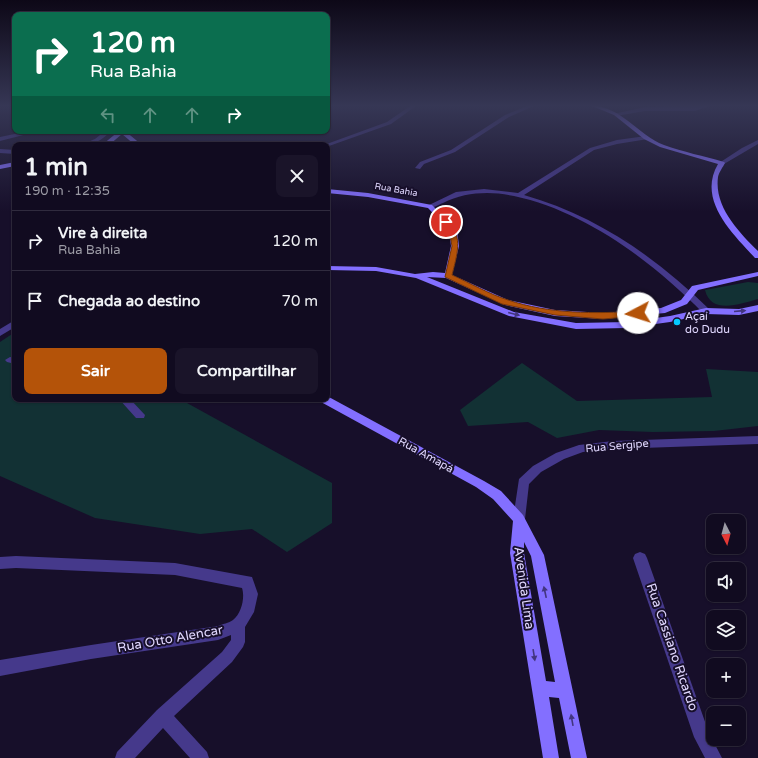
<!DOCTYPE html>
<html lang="pt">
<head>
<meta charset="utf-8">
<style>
  body { margin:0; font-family:"Varela Round",sans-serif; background:#1a1429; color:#f1f3f6; height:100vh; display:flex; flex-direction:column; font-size:15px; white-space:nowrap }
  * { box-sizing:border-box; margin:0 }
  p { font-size:13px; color:#9c9ba5 }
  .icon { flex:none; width:22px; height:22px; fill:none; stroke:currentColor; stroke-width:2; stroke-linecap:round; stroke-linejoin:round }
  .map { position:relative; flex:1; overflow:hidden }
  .details { position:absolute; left:12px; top:142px; width:318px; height:260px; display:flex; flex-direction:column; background:#110b20; border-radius:8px; box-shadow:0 1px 3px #0004,0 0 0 1px #302b3e }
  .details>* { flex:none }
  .banner { position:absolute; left:12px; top:12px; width:318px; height:122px; border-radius:8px; box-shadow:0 1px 3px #0004,0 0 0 1px #302b3e; background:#0b6e4f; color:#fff; overflow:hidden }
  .needle { width:26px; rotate:174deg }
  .buttons { position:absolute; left:706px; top:514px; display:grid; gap:8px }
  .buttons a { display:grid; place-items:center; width:40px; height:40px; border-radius:8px; background:#110b20; box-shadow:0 1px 3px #0004,0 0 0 1px #302b3e; font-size:20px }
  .pin { position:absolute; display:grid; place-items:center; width:34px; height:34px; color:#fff; margin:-17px; border:2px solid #fff; border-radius:50%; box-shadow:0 1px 4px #0007 }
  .me { position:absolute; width:44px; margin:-22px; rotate:265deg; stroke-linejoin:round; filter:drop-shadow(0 0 3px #0008) }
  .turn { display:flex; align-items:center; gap:14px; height:84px; padding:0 12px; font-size:18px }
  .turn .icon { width:52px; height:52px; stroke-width:2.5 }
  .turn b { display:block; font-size:28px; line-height:34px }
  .lanes { display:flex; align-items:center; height:38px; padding:0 12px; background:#0003; justify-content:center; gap:20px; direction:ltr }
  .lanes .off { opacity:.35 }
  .round { display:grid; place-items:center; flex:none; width:42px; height:42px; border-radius:8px; background:#1a1429 }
  .head { display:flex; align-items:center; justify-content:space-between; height:68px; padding:0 12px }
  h1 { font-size:24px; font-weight:700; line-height:30px }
  .button { display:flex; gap:8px; margin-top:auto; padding:8px 12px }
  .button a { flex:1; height:46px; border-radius:8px; background:#b45309; color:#fff; font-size:16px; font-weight:700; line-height:46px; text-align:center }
  .button a+a { background:#1a1429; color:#f1f3f6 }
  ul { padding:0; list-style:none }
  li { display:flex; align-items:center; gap:12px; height:60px; padding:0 12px; border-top:1px solid #302b3e }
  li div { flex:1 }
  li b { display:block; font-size:15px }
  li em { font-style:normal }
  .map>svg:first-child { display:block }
  .green { fill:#123134 }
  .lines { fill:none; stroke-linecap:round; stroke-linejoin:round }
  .street { fill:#45398b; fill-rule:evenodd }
  .secondary { fill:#836fff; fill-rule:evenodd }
  .oneway { fill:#42357f }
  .route { fill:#b45309; stroke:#753606 }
  .poi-dot { fill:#04c9ff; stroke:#170f2a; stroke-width:1.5 }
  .labels { text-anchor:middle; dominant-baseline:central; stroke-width:4; stroke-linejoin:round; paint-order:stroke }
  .far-street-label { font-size:9px; fill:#e1d8ff; stroke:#170f2a }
  .poi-label { font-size:11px; fill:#e1d8ff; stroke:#170f2a; text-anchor:start }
  .street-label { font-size:11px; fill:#e1d8ff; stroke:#170f2a }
  .near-street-label { font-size:13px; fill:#e1d8ff; stroke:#170f2a }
</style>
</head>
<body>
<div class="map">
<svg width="758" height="758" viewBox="0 0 758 758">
  <rect width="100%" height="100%" fill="#170f2a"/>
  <path class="green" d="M 748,282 L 758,283 L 758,299 C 740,304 711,315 705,290 Z
    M 15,332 L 15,399 L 192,399 L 187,403 L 332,483 L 332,523 L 287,552 L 252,529 L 200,534 L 95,518 L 0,476 L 0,342 Z
    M 522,363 L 577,401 L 712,397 L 706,369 L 758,372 L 758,426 L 714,431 L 653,432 L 599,430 L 557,438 L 528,422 L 468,426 L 460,410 Z"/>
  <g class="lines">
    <path class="street" d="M 410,106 L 416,106 L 391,124 L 329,146 L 324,145 L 387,122 Z
      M 527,106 L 534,106 L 509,117 L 455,152 L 424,164 L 420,169 L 415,168 L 420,162 L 451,150 L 505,115 Z
      M 700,106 L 709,106 L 695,111 L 645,111 L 616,116 L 613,114 L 645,107 Z
      M 29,131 L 39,131 L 0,141 L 0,137 Z
      M 105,131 L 111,131 C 102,140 94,145 81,145 L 95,139 Z
      M 646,136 L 649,138 L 648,139 L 617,144 L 594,150 L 524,195 C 595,215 656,257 709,309 L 710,311 L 709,313 L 703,313 C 653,262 585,211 514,196 C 490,191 465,192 443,203 C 438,205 431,210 427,206 L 456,192 L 484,189 L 518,193 L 590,148 L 617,140 Z
      M 758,140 L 758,144 L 724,164 L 719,163 L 742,148 Z
      M 0,149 L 15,150 L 15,154 L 0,153 Z
      M 15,320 L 15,327 L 0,336 L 0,329 Z
      M 10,357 L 15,358 L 15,364 L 7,362 L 5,360 Z
      M 119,399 L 130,399 L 145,415 L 144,418 L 136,418 Z
      M 758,436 L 758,444 L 613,449 L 583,452 L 564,459 L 541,472 L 529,484 L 525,519 L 523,523 L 519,524 L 515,523 L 513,519 L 519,479 L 533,466 L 556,453 L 579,445 L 613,441 Z
      M 640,552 L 645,554 L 647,558 L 709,733 L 722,758 L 705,758 L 694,737 L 633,558 L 635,554 Z
      M 16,556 L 175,563 L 252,577 L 258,594 L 254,612 L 245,627 L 245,642 L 243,647 L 232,662 L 174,716 L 207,752 L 209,758 L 190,758 L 163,728 L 135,758 L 115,758 L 117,752 L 157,710 L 222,652 L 231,640 L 231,635 L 218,640 L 91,659 L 0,676 L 0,660 L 91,645 L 218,626 C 222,624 229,623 233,620 C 242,613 245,597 242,588 L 175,575 L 16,568 L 0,569 L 0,557 Z"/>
    <path class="secondary" d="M 592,106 C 621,106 638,135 664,145 C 683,152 704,156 724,162 L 725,163 C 723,167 719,172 718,177 C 714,207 739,232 758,251 L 758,258 L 755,258 C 732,233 697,200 718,164 L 660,147 L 644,139 L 614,115 Z
      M 119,131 L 125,131 L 142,145 L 135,145 L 122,134 L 109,145 L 102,145 Z
      M 15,162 L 15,166 L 0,169 L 0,165 Z
      M 327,189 L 368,193 L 432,205 L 457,230 L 459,246 L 452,275 L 508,300 L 555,310 L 603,313 L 661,308 L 681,300 L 692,286 L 758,272 L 758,276 L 698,290 L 687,304 L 665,313 L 603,319 L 555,316 L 505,305 L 446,278 L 427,277 L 514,312 L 576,323 L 627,322 L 670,316 L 706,308 L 739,309 L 758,305 L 758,311 L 739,315 L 706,314 L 670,322 L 627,328 L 576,329 L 509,316 L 416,278 L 376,271 L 327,270 L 327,266 L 376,267 L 415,274 L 433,272 L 445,273 L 451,246 L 449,230 L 428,208 L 368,197 L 327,193 Z
      M 327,396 L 484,481 L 501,491 L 523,515 L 544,555 L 587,758 L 571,758 L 559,698 L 549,697 L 559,758 L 543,758 L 510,553 L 513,521 L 493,499 L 476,487 L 321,402 L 320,399 L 327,399 ZM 524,542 L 531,556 L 555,682 L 546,681 L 524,553 Z"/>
  </g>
  <defs><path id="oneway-solid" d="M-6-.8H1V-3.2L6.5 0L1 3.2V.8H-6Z"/></defs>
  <g class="oneway">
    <use href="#oneway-solid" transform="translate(740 311) rotate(-5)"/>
    <use href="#oneway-solid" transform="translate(514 314) rotate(14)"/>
    <use href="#oneway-solid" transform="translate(545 592) rotate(-102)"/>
    <use href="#oneway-solid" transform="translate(534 655) rotate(81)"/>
    <use href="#oneway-solid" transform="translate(572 720) rotate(-100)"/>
  </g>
  <linearGradient id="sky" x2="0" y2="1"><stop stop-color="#0d0817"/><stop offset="0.5" stop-color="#363755"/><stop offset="1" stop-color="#363755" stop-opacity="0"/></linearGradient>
  <rect width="758" height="212" fill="url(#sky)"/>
  <path class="route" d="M 444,220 L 449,220 C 463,239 457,254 452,275 C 470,283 489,294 508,300 C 549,314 595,314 638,311 L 642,313 L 638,316 L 603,319 L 555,315 L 502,304 L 445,277 L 452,246 L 449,230 L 443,222 Z"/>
  <circle class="poi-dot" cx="677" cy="322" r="4"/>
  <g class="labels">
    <g class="far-street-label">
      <text transform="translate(396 190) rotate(10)">Rua Bahia</text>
    </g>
    <g class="poi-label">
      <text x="685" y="316">Açaí<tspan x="685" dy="13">do Dudu</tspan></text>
    </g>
    <g class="street-label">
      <text transform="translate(617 446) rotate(-5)">Rua Sergipe</text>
      <text transform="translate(426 455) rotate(29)">Rua Amapá</text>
    </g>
    <g class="near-street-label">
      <text transform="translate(524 588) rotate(82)">Avenida Lima</text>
      <text transform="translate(170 639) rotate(-10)">Rua Otto Alencar</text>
      <text transform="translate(672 647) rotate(71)">Rua Cassiano Ricardo</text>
    </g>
  </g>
</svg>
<div class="buttons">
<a><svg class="needle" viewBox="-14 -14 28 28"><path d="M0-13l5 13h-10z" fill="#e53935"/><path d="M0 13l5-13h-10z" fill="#9c9ba5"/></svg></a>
<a><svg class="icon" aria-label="sound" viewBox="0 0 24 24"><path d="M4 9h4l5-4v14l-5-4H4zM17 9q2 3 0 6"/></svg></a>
<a><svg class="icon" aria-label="layers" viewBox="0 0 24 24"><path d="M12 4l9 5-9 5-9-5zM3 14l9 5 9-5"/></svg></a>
<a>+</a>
<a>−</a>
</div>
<div class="pin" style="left:446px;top:222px;background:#d93025"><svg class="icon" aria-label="arrive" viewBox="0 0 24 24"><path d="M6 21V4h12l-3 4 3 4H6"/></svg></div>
<svg class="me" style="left:638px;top:313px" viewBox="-20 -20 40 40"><circle r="19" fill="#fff"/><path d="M0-13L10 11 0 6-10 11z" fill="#b45309"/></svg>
<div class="banner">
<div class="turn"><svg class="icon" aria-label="right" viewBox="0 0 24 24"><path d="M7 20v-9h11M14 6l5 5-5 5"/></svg><div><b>120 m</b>Rua Bahia</div></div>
<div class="lanes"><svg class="icon off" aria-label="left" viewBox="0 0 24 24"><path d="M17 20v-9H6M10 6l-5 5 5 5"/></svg><svg class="icon off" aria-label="ahead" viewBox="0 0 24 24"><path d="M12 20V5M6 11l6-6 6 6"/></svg><svg class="icon off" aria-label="ahead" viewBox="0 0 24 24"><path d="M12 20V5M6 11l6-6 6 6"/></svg><svg class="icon" aria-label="right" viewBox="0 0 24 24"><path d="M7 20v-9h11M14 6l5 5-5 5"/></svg></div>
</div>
<section class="details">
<div class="head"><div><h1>1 min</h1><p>190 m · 12:35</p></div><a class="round"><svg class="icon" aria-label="close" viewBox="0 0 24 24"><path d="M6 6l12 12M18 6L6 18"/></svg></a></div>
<ul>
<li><svg class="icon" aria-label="right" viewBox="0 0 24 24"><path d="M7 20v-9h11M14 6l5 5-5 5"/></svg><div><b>Vire à direita</b><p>Rua Bahia</p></div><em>120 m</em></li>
<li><svg class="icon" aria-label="arrive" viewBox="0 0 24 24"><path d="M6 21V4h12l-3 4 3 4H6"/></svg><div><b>Chegada ao destino</b></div><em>70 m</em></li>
</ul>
<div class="button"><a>Sair</a><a>Compartilhar</a></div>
</section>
</div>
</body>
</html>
